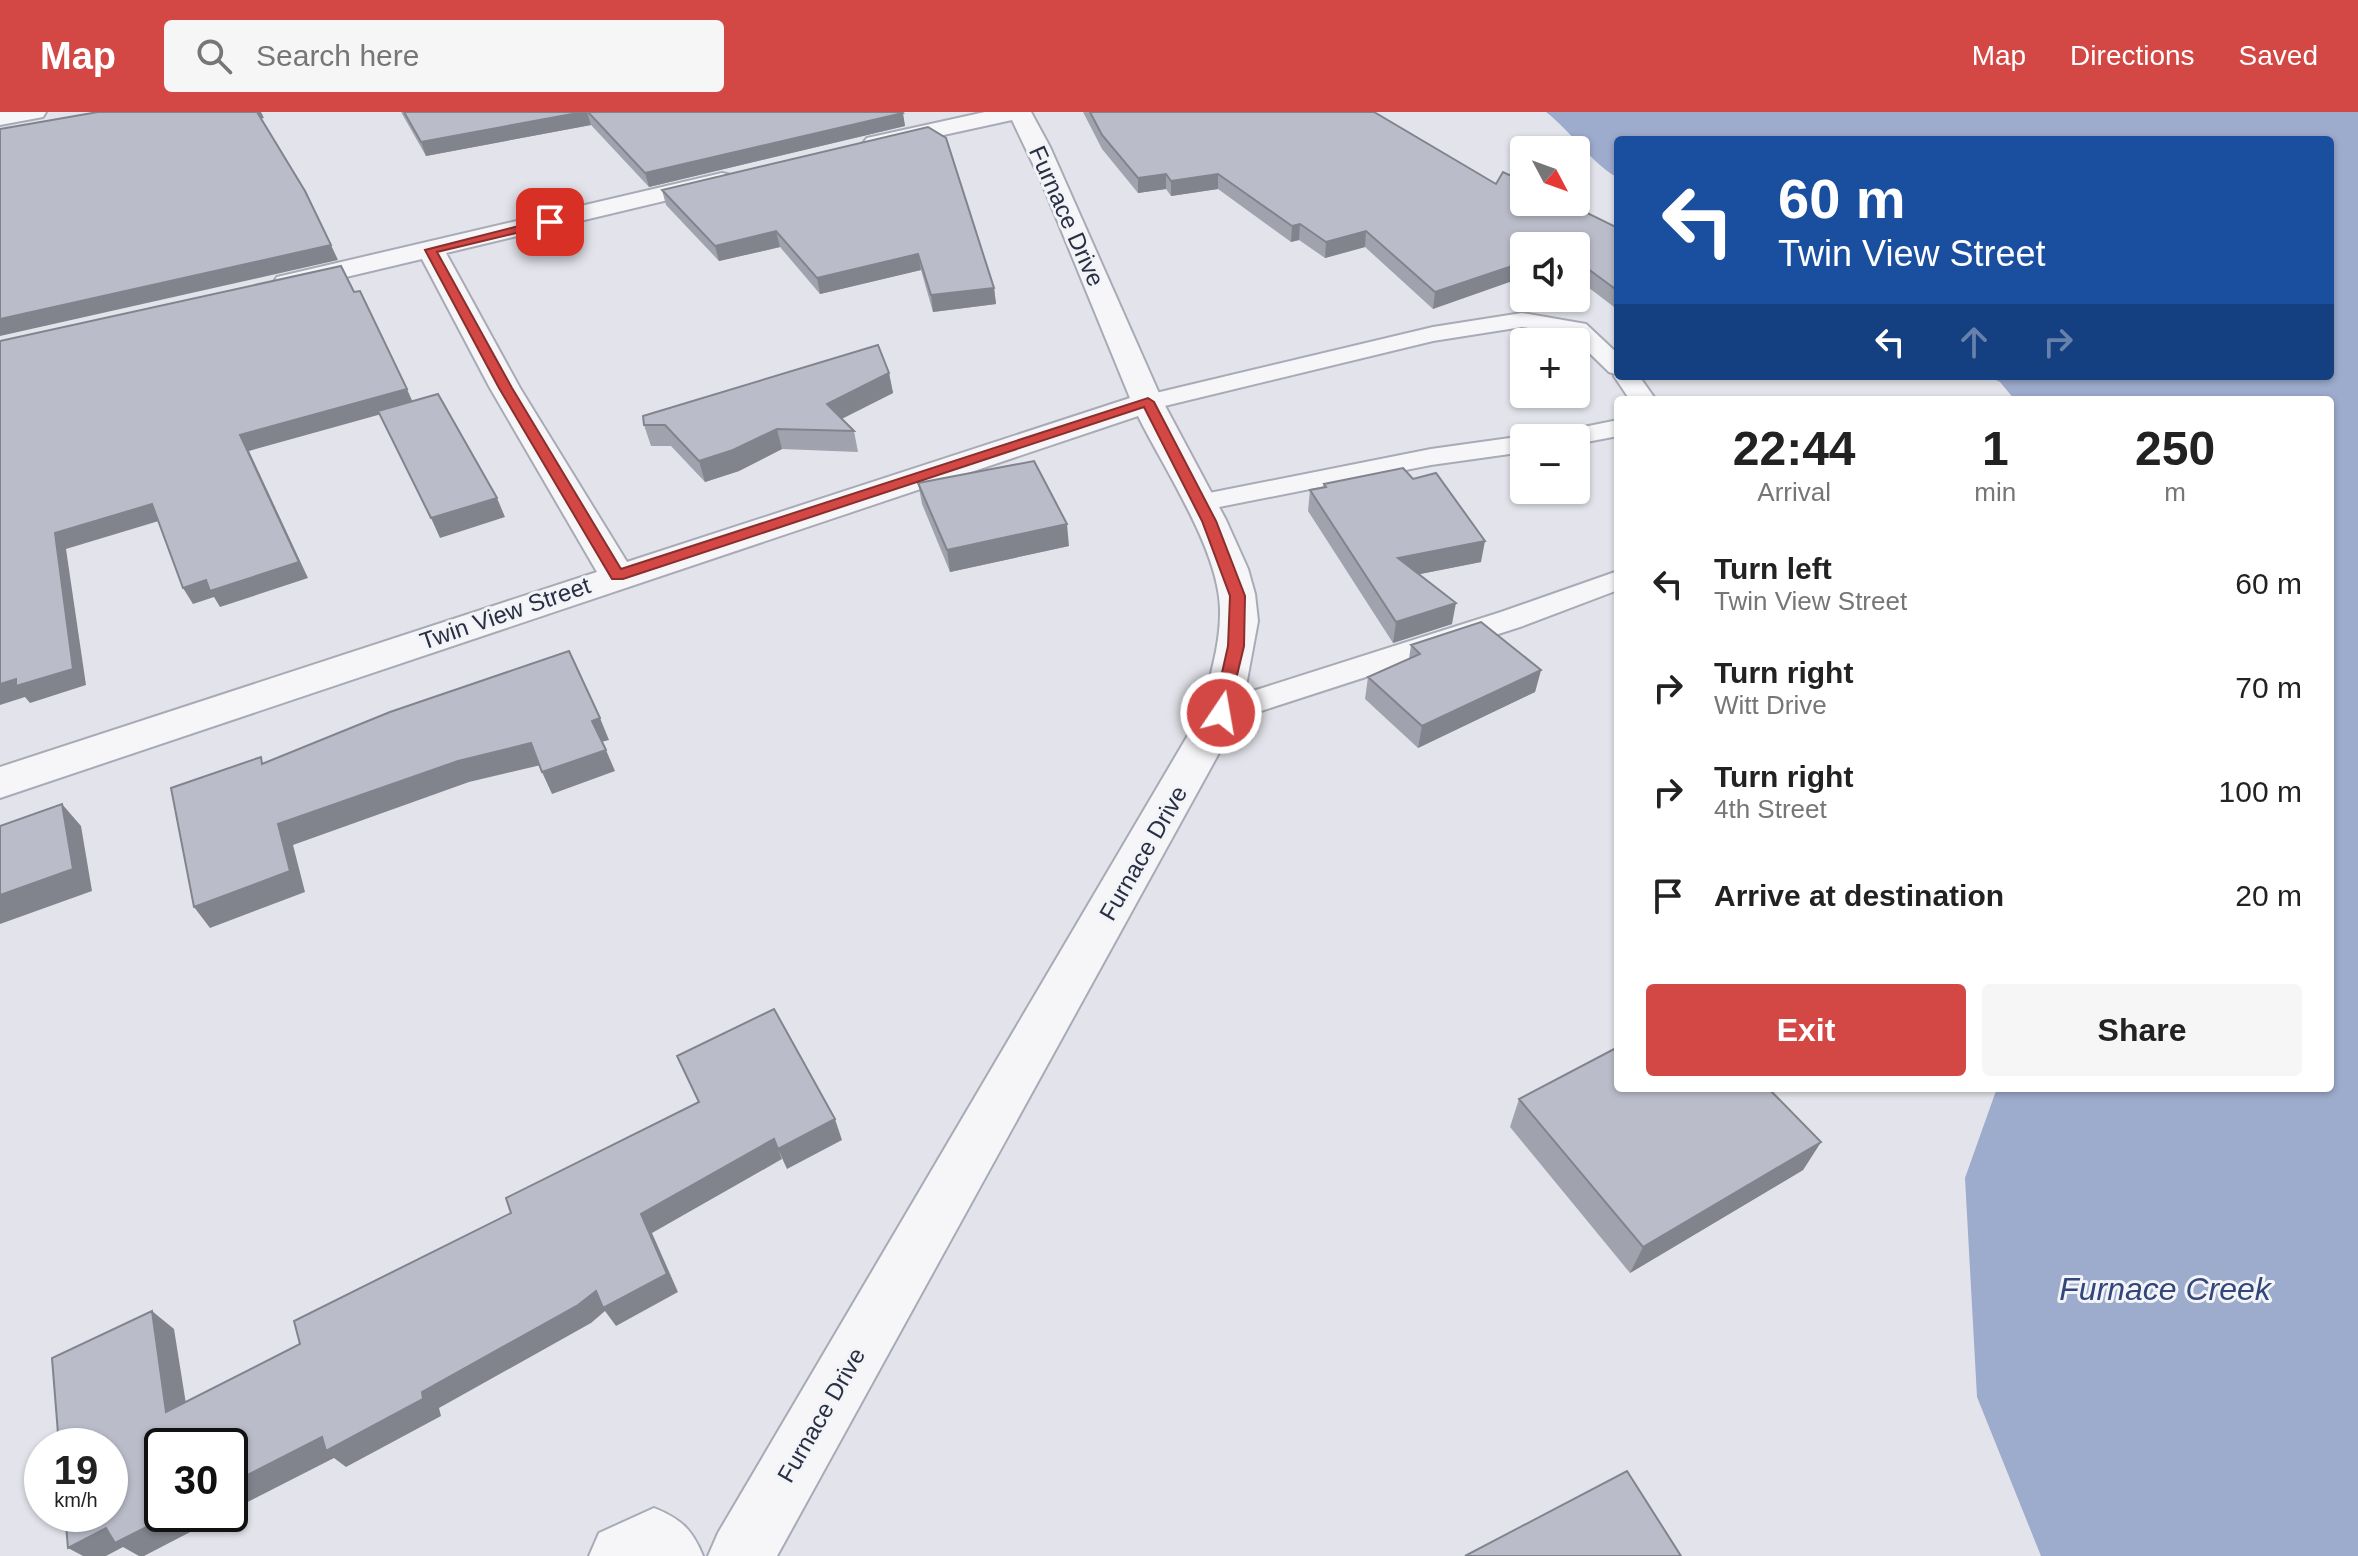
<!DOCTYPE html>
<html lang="en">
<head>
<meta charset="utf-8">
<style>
  body { margin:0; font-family:Arial,sans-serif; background:#f6f6f6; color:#222; height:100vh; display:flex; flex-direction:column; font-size:30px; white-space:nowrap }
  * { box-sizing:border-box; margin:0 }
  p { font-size:26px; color:#767676 }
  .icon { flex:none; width:44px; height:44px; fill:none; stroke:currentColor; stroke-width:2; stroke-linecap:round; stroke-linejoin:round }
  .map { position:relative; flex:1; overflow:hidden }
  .side { position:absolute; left:1614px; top:284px; width:720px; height:696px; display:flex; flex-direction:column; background:#fff; border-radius:8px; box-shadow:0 2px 6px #0004 }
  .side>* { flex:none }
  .guide { position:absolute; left:1614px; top:24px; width:720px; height:244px; border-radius:8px; box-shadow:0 2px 6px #0004; background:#1a4fa0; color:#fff; overflow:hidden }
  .needle { width:52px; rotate:131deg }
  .tools { position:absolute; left:1510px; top:24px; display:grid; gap:16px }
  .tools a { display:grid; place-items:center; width:80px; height:80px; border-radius:8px; background:#fff; box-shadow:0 2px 6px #0004; font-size:40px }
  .speed { position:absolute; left:24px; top:1316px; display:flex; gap:16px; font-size:40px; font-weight:700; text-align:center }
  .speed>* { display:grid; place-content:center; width:104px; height:104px; border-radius:50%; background:#fff; box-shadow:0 2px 6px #0004; line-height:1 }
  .speed small { font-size:20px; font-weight:400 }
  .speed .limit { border:4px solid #111; border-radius:12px; background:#fff; color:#111 }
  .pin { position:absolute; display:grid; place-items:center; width:68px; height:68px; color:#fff; margin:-34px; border-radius:16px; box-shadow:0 4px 12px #0006 }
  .me { position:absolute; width:88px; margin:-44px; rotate:12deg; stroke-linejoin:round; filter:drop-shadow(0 0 6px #0008) }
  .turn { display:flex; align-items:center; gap:28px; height:168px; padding:0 32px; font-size:36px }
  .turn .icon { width:104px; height:104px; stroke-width:2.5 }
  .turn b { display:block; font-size:56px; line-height:68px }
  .lanes { display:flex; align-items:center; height:76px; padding:0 32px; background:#0003; justify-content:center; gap:40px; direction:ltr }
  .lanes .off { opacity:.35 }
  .eta { display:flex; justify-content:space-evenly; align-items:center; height:136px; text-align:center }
  .eta b { font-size:48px; font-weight:600; line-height:56px }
  .cta { display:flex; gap:16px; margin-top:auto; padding:16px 32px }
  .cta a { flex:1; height:92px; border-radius:8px; background:#d34845; color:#fff; font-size:32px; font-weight:600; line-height:92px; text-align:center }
  .cta a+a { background:#f6f6f6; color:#222 }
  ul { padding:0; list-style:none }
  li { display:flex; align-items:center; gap:24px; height:104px; padding:0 32px }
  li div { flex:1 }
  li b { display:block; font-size:30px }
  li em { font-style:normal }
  header { display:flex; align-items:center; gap:48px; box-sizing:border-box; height:112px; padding:0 40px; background:#d34845; color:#fff }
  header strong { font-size:38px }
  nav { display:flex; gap:44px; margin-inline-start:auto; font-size:28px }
  .search { width:560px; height:72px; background:#f6f6f6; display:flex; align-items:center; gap:20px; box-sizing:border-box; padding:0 28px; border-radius:8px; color:#767676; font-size:30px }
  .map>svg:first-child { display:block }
  .water { fill:#9dabcc }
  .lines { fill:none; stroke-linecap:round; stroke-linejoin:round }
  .service-casing { stroke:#a8aab6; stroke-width:4 }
  .minor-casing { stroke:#a8aab6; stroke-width:4 }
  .service { fill:#f6f6f9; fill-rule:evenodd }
  .minor { fill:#f6f6f9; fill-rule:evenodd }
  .wall { fill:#a0a3ad }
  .shaded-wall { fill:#82848d }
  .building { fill:#babdc9; stroke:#82848d; stroke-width:2 }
  .route { fill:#d34845; stroke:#892f2d; stroke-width:2 }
  .labels { text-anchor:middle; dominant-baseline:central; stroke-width:6; stroke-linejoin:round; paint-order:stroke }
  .street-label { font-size:24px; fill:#2a2f44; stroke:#f3f4f8 }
  .near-water-label { font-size:32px; font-style:italic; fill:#32467a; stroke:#f3f4f8 }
</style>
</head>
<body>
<header>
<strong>Map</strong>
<div class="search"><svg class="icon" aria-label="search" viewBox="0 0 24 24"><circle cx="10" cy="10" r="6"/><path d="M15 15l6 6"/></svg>Search here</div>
<nav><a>Map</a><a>Directions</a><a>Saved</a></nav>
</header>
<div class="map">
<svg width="2358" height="1444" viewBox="0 0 2358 1444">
  <rect width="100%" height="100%" fill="#e3e4eb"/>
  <path class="water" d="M 1546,0 L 2358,0 L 2358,1444 L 2041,1444 L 1977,1285 L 1965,1066 L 1997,976 L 2330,976 L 2330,288 L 2015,288 L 2000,270 L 1988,264 L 2330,264 L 2330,28 L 1618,28 L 1618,66 C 1590,50 1572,20 1546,0 Z"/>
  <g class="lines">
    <g class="service-casing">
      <path id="service" d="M 1522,201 L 1586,212 L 1618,242 L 1618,264 L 1639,264 L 1656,288 L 1630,288 L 1614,264 L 1615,262 L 1609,260 L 1571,223 L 1522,215 L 1433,229 L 1148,298 L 1139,295 L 1135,290 L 1139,285 L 1433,215 Z
        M 1618,308 L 1618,324 L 1576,332 L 1576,326 L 1555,326 L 1559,320 Z
        M 1524,324 L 1532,326 L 1524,326 L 1524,340 L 1431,353 L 1199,399 L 1189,397 L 1185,391 L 1189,385 L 1199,383 L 1431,337 Z
        M 1618,459 L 1618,478 L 1523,514 L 1221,612 L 1209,609 L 1204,601 L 1209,593 L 1501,500 Z"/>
    </g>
    <g class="minor-casing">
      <path id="minor" d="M 0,0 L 46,0 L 43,5 L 0,13 Z
        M 985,0 L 1031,0 L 1050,35 L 1162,288 L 1226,408 L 1248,457 L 1255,482 L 1258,509 L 1241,601 L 777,1444 L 708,1444 L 718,1421 L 1201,601 C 1209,567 1221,532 1220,497 C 1219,438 1164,357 1138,304 L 0,686 L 0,655 L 597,460 L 490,276 L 422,147 L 287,179 L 277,177 L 273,171 L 277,165 L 722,61 L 731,63 L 734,68 L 731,73 L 446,141 L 520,276 L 627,450 L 1130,286 L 1042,71 L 1012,8 L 875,38 L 867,36 L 863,31 L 867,26 Z
        M 654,1396 C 681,1407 692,1417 703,1444 L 589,1444 L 599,1421 Z"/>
    </g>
    <use href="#service" class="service"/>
    <use href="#minor" class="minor"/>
  </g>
  <path class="wall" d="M 401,0 L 902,0 L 905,14 L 649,75 L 591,13 L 426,44 Z
    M 1083,0 L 1374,0 L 1496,72 L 1618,116 L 1618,198 L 1576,166 L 1576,134 L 1524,134 L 1433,197 L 1365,135 L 1325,146 L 1299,128 L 1291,130 L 1218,77 L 1171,84 L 1166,77 L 1138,81 L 1102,37 Z
    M 928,15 L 994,176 L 996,192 L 933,200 L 921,158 L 820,182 L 780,135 L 719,149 L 666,93 L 662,78 Z
    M 889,261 L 893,281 L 842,307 L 854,319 L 858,340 L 782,337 L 739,359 L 705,370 L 671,334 L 651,334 L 644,313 Z
    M 918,371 L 1069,434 L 950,460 L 922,392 Z
    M 1324,372 L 1481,450 L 1420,462 L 1452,512 L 1393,531 L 1308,399 L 1310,378 L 1323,375 Z
    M 1411,533 L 1541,558 L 1535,580 L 1418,636 L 1365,587 L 1368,565 L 1409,547 Z
    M 1519,987 L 1821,1030 L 1803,1058 L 1630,1161 L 1510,1015 Z"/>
  <path class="shaded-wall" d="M 256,0 L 261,0 L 264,6 L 259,7 Z
    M 583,0 L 587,0 L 591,13 L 426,44 L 421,30 Z
    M 903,1 L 905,14 L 649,75 L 645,61 Z
    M 1166,62 L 1166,77 L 1138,81 L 1138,66 Z
    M 1218,62 L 1218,77 L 1171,84 L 1171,69 Z
    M 1300,112 L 1299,128 L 1291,130 L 1292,114 Z
    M 776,119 L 780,135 L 719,149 L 715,134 Z
    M 1366,119 L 1365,135 L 1325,146 L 1326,130 Z
    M 331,133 L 338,148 L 0,224 L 0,207 Z
    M 918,142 L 921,158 L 820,182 L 817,166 Z
    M 1524,150 L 1524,165 L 1433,197 L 1435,180 Z
    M 994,176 L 996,192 L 933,200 L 931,183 Z
    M 889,261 L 893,281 L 831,312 L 827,292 Z
    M 407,277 L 414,293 L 249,339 L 308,466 L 220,495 L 214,485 L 193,492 L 183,476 L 240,323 Z
    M 777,317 L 782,337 L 739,359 L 705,370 L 699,349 Z
    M 497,386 L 505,405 L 440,426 L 431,406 Z
    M 152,392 L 162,408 L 66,437 L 86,573 L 30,591 L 25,585 L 0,593 L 0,572 L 16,567 L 55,421 Z
    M 1067,412 L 1069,434 L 950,460 L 947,438 Z
    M 1485,429 L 1481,450 L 1395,467 L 1398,446 Z
    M 1456,491 L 1452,512 L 1393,531 L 1396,510 Z
    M 1541,558 L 1535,580 L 1418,636 L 1422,614 Z
    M 600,606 L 609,628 L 601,630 L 592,609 Z
    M 531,631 L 541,653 L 469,670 L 293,733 L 305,780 L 210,816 L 194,795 L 278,712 L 458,649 Z
    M 606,638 L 615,659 L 552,682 L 542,660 Z
    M 62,692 L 81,714 L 92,779 L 0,812 L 0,783 Z
    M 835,1007 L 842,1028 L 787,1057 L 778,1037 Z
    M 774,1027 L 782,1047 L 652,1121 L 678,1180 L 616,1214 L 605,1199 L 591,1211 L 439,1296 L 441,1304 L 346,1355 L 334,1346 L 230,1399 L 230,1372 L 322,1325 L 422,1280 L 641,1102 Z
    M 1821,1030 L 1803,1058 L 1630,1161 L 1643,1135 Z
    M 152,1199 L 174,1217 L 190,1317 L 166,1300 Z
    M 172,1402 L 225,1402 L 144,1444 L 139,1444 L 123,1435 L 106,1444 L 83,1444 L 68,1436 L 106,1416 Z"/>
  <path class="building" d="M 98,0 L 257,0 L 305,79 L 331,133 L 0,207 L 0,17 Z
    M 404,0 L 583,0 L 421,30 Z
    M 588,0 L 902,0 L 903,1 L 645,61 Z
    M 1090,0 L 1374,0 L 1496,72 L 1503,60 L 1524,70 L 1524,90 L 1565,90 L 1618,116 L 1618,179 L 1576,148 L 1576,134 L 1524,134 L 1524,150 L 1435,180 L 1366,119 L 1326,130 L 1300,112 L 1292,114 L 1218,62 L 1171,69 L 1166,62 L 1138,66 L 1102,23 Z
    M 928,15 L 946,26 L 994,176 L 931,183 L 918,142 L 817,166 L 776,119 L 715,134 L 662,78 Z
    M 341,154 L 354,180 L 360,179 L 407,277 L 240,323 L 299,450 L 210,479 L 206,468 L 183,476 L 152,392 L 55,421 L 73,557 L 16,574 L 16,567 L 0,572 L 0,229 Z
    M 878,233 L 889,261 L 827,292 L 854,319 L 777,317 L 733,338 L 699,349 L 665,313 L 644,313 L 643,304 Z
    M 438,282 L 497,386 L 431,406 L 378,299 Z
    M 1034,349 L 1067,412 L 947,438 L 918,371 Z
    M 1403,356 L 1413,367 L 1436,361 L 1485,429 L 1398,446 L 1456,491 L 1396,510 L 1310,378 L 1326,375 L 1324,372 Z
    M 1481,510 L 1541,558 L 1422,614 L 1368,565 L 1420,542 L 1411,533 Z
    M 569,539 L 600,606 L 592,609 L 606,638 L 542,660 L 531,631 L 458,649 L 278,712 L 290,759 L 194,795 L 171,676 L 261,645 L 262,652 L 390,600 Z
    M 62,692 L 73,757 L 0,783 L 0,714 Z
    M 774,897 L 835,1007 L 778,1037 L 774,1027 L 641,1102 L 667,1162 L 603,1196 L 596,1179 L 578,1193 L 422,1280 L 423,1287 L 326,1339 L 322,1325 L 230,1372 L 230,1334 L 162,1334 L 162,1402 L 172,1402 L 115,1431 L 106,1416 L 68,1436 L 65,1402 L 110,1402 L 110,1334 L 59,1334 L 52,1246 L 152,1199 L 166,1300 L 300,1232 L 294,1209 L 511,1101 L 506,1086 L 699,990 L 677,944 Z
    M 1618,935 L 1618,976 L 1768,976 L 1821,1030 L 1643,1135 L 1519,987 Z
    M 1627,1359 L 1681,1444 L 1465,1444 Z"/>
  <path class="route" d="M 550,106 L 555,110 L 554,112 L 437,140 L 512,276 L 621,457 L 1148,286 L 1154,290 L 1216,409 L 1245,484 L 1244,534 L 1227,605 L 1221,607 L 1213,601 L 1228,534 L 1230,484 L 1202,409 L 1144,295 L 623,467 L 612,467 L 499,276 L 425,138 Z"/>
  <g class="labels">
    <g class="street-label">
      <text transform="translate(1067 104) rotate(66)">Furnace Drive</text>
      <text transform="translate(505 501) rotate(-19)">Twin View Street</text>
      <text transform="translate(1143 741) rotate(-60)">Furnace Drive</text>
      <text transform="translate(821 1303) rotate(-60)">Furnace Drive</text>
    </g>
    <g class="near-water-label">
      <text x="2165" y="1177">Furnace Creek</text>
    </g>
  </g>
</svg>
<div class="tools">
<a><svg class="needle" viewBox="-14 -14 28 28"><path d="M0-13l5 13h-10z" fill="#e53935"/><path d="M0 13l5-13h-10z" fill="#767676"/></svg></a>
<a><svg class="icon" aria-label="sound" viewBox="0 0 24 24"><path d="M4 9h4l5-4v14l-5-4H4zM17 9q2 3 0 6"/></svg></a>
<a>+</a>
<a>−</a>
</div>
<div class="speed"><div>19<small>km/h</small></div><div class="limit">30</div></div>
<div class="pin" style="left:550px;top:110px;background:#d93025"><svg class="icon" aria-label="arrive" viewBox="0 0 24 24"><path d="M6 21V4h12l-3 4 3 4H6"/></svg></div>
<svg class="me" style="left:1221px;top:601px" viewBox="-20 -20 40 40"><circle r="17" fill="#d34845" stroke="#fff" stroke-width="3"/><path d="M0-11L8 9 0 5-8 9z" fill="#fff"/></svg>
<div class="guide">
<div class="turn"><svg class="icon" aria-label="left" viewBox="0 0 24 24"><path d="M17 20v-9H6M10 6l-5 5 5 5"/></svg><div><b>60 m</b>Twin View Street</div></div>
<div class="lanes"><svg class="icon" aria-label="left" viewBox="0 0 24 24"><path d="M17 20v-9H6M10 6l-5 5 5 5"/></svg><svg class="icon off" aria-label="ahead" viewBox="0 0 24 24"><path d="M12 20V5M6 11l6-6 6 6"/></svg><svg class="icon off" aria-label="right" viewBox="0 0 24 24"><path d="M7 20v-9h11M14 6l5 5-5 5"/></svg></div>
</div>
<section class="side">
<div class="eta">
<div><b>22:44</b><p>Arrival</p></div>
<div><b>1</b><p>min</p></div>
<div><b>250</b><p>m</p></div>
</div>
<ul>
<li><svg class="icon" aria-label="left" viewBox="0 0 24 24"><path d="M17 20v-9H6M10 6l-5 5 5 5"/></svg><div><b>Turn left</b><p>Twin View Street</p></div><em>60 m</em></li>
<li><svg class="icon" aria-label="right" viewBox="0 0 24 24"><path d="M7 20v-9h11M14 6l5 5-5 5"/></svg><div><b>Turn right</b><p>Witt Drive</p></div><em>70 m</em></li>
<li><svg class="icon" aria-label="right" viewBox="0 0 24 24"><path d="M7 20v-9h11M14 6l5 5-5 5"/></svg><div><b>Turn right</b><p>4th Street</p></div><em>100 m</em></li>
<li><svg class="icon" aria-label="arrive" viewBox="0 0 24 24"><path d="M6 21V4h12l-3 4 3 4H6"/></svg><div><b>Arrive at destination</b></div><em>20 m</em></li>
</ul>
<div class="cta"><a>Exit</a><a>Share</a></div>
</section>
</div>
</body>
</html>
